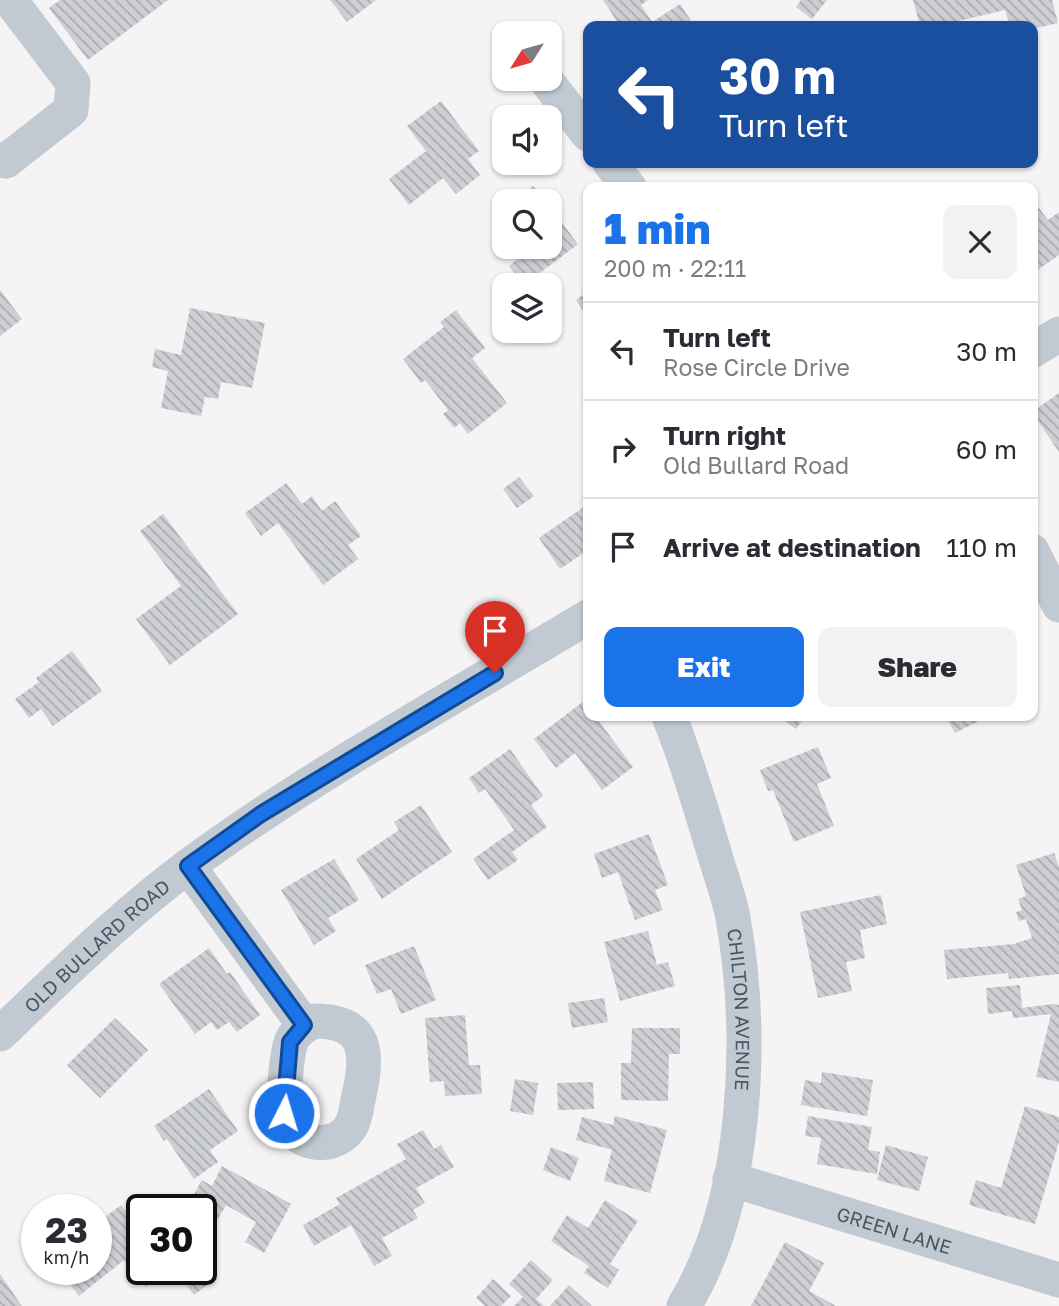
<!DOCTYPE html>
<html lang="en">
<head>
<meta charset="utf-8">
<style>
  body { margin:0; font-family:"Golos Text",sans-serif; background:#f2f2f3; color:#2b2b33; height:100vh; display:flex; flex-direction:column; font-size:26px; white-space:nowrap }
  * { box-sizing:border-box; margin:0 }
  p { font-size:23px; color:#7c7c81 }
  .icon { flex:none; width:38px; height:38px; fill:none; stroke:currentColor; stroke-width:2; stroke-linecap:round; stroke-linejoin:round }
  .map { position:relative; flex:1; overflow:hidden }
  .sheet { position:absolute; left:583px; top:182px; width:455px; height:539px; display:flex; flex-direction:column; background:#fff; border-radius:14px; box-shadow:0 2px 5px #0004 }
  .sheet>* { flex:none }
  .guide { position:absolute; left:583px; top:21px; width:455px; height:147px; border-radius:14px; box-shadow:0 2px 5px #0004; background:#1a4fa0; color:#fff; overflow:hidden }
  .needle { width:46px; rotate:233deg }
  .tools { position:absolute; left:492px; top:21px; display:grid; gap:14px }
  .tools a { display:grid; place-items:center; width:70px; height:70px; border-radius:14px; background:#fff; box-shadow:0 2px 5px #0004; font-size:35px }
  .speed { position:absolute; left:21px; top:1194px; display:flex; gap:14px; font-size:35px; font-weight:700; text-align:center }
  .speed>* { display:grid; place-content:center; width:91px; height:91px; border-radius:50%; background:#fff; box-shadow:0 2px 5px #0004; line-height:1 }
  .speed small { font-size:18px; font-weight:400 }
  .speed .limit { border:4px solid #111; border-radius:10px; background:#fff; color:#111 }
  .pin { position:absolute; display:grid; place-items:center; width:60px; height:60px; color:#fff; margin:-72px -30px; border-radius:50% 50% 50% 0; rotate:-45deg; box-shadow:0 0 7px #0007 }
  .pin .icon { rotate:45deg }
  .me { position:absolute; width:77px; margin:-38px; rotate:5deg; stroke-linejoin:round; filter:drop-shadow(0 0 5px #0008) }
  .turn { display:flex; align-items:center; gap:24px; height:147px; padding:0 21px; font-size:32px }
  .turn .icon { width:91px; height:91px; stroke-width:2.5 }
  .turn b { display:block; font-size:49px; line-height:60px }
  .round { display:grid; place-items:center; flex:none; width:74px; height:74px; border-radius:14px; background:#f2f2f3 }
  .summary { display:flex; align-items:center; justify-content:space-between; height:119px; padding:0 21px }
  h1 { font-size:42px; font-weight:800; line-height:52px; color:#1a73e8 }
  .cta { display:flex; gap:14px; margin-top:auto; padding:14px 21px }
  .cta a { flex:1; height:80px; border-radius:14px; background:#1a73e8; color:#fff; font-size:28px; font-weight:800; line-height:80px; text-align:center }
  .cta a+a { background:#f2f2f3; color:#2b2b33 }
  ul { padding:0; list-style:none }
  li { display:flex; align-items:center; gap:21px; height:98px; padding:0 21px; border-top:2px solid #e1e1e2 }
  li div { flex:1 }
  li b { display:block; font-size:26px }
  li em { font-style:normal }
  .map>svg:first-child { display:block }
  .building { fill:url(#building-back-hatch) }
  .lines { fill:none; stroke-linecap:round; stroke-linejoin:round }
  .minor { stroke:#c1cad2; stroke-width:35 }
  .route-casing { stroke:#114b97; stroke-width:18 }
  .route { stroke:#1a73e8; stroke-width:12 }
  .labels { text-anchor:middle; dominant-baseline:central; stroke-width:7; stroke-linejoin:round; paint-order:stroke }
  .street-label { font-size:19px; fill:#4a5661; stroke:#fff }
</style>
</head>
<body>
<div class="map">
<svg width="1059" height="1306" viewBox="0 0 1059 1306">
  <defs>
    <pattern id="building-back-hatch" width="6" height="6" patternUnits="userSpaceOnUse" patternTransform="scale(1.75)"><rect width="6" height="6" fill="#cdcfd5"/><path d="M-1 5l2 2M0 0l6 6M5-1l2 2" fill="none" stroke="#a8abb0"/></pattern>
  </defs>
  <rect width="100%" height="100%" fill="#f5f3f3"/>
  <path class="building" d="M 60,0 L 168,0 L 88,60 L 49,8 Z
    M 330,0 L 376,0 L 347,22 Z
    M 603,0 L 648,0 L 641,5 L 652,22 L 680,4 L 694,25 L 620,26 Z
    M 801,0 L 827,0 L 812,19 L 796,7 Z
    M 913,0 L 1052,0 L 1058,23 L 1032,29 L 1032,26 L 1010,26 L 1005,10 L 937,26 L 920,26 Z
    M 441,101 L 479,151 L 468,159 L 480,175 L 456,194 L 443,178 L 409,205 L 389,179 L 426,151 L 407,126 Z
    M 533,186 L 545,201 L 513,201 Z
    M 550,207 L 578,244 L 524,285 L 509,266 L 533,247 L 550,247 Z
    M 1039,208 L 1048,220 L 1059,212 L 1059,255 L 1032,274 L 1032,213 Z
    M 0,290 L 22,319 L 0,336 Z
    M 588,291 L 588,318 L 576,300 Z
    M 190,308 L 265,323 L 252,388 L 221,382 L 218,399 L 205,397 L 201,416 L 161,408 L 168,371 L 152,367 L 155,349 L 181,355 Z
    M 456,310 L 485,348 L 472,358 L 507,403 L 468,434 L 460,423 L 454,428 L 443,414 L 448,410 L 425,380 L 421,383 L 403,359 L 444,327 L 440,322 Z
    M 1059,393 L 1059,452 L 1032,412 Z
    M 519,477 L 534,496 L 517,508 L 503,489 Z
    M 286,483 L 302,504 L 312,496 L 322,511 L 335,501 L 361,536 L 348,545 L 358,559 L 323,585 L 278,523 L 261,536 L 245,513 Z
    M 588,504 L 588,550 L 560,569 L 539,538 Z
    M 163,514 L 238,614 L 170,665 L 136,619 L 181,586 L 140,531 Z
    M 72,651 L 102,691 L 53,726 L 41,709 L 29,718 L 15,699 L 39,682 L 36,678 Z
    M 584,701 L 588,706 L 588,716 L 595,716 L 633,767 L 602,790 L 575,753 L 556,768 L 534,739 Z
    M 778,716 L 806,716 L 796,729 Z
    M 946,716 L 989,716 L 955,733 Z
    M 818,747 L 831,778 L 817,784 L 834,826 L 794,842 L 773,790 L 768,791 L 760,770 Z
    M 510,749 L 543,796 L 531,805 L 547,827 L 512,852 L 518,860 L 488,880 L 473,859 L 514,830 L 485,789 L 479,793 L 469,778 Z
    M 421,805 L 452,852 L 382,899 L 356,859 L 399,830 L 394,822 Z
    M 649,834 L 668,885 L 655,890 L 663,910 L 635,920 L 618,872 L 602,878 L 594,854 Z
    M 1054,853 L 1059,867 L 1059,974 L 1009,979 L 1008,973 L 947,979 L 944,950 L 1014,944 L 1032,938 L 1026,919 L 1019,921 L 1016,912 L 1022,910 L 1018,899 L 1026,896 L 1016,865 Z
    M 334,859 L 359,900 L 328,918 L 336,931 L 314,945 L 281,890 Z
    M 881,895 L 887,924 L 860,930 L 865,958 L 846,962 L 852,991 L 818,998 L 800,912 Z
    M 648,931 L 657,965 L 668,962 L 675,986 L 620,1001 L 604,942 Z
    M 414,946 L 436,1000 L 401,1014 L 391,989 L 377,994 L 365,965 Z
    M 209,948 L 227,974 L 230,972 L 260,1015 L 237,1032 L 229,1022 L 217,1030 L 211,1022 L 195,1034 L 159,984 Z
    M 1020,985 L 1022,1008 L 1053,1004 L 1059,1005 L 1059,1082 L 1036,1077 L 1051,1014 L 1013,1018 L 1012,1011 L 988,1014 L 986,988 Z
    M 604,998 L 608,1022 L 572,1028 L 568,1003 Z
    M 465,1015 L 469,1065 L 480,1065 L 482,1094 L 445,1096 L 444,1081 L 430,1082 L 425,1018 Z
    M 115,1018 L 148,1050 L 100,1098 L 67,1065 Z
    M 632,1028 L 680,1028 L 680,1054 L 669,1054 L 668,1101 L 621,1100 L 621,1063 L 631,1063 Z
    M 822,1072 L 873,1080 L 867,1116 L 801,1105 L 805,1080 L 821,1083 Z
    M 515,1079 L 538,1083 L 533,1115 L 510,1111 Z
    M 593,1082 L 594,1109 L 558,1110 L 557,1083 Z
    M 209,1089 L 238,1131 L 210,1150 L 218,1162 L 194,1179 L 167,1139 L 164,1141 L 154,1126 Z
    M 1025,1106 L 1059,1117 L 1059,1142 L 1035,1224 L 969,1205 L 976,1180 L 1001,1188 Z
    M 615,1116 L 667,1130 L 650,1193 L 604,1181 L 612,1150 L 576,1140 L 582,1117 L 613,1125 Z
    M 808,1116 L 872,1127 L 868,1150 L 880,1152 L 877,1174 L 817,1164 L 821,1138 L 805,1136 Z
    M 423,1130 L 434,1149 L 441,1145 L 454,1167 L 416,1188 L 425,1203 L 413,1210 L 418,1218 L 382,1238 L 392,1256 L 374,1266 L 351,1225 L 314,1246 L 303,1225 L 340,1204 L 336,1198 L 406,1159 L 397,1144 Z
    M 886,1145 L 928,1157 L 919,1191 L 877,1180 Z
    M 551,1147 L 579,1158 L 570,1181 L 543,1170 Z
    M 222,1166 L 291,1204 L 264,1253 L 245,1242 L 256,1222 L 226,1205 L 218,1219 L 189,1203 L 202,1180 L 212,1186 Z
    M 605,1200 L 638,1221 L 610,1264 L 619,1270 L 608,1288 L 584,1273 L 589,1266 L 551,1241 L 567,1215 L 588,1228 Z
    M 121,1205 L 134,1222 L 127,1228 L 142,1247 L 142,1269 L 159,1269 L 163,1274 L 146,1287 L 124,1260 L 79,1296 L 58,1269 L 96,1269 L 96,1224 Z
    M 785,1242 L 824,1263 L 809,1291 L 836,1306 L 751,1306 Z
    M 531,1260 L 553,1280 L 536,1299 L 544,1306 L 514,1306 L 523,1297 L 509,1284 Z
    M 175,1269 L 203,1269 L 212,1281 L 194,1295 Z
    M 0,1274 L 22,1306 L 0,1306 Z
    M 493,1279 L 511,1296 L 501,1306 L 485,1306 L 476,1298 Z
    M 569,1285 L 592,1306 L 550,1306 Z"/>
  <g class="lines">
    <g class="minor">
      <path d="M 545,79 L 588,134"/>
      <path d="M 0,160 L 6,161 L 71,110 L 73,83 L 10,0"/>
      <path d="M 610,163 L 629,187"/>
      <path d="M 1032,351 L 1059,334"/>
      <path d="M 1032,551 L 1059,605"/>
      <path id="s1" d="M 669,716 C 687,760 700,806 714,852 C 720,874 729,896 733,918 C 754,1037 748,1201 684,1306"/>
      <path d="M 188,866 L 304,1025"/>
      <path d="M 315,1021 C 367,1021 369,1053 359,1095 C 357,1104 356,1117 351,1126 C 338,1147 306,1148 291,1129 C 287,1124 284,1115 284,1109 C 283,1098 287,1049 292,1040 C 297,1030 305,1025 315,1021 Z"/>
      <path id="s2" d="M 0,1034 C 62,975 122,915 191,864 C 315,773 456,696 588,617"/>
      <path id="s3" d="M 730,1179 L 1059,1280"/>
    </g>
  </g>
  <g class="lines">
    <g class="route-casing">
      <path id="route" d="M 284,1113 L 290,1042 L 304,1025 L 188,866 L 261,814 L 495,673"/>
    </g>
    <use href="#route" class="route"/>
  </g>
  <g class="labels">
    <g class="street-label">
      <text stroke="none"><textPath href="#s2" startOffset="131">OLD BULLARD ROAD</textPath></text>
      <text stroke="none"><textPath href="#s1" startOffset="304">CHILTON AVENUE</textPath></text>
      <text stroke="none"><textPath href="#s3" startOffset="172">GREEN LANE</textPath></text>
    </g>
  </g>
</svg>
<div class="tools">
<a><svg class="needle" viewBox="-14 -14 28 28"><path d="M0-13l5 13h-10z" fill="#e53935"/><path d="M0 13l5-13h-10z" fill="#7c7c81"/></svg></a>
<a><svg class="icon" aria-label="sound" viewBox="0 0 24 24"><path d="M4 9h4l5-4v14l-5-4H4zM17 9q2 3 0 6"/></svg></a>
<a><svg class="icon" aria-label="search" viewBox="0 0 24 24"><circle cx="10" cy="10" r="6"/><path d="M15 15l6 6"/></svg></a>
<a><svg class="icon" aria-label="layers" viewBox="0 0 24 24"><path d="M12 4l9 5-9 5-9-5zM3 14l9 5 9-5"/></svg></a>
</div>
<div class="speed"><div>23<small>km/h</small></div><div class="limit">30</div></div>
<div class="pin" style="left:495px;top:673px;background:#d93025"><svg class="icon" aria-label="arrive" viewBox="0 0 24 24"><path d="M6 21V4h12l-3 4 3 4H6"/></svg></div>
<svg class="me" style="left:284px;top:1113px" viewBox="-20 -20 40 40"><circle r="17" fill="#1a73e8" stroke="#fff" stroke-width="3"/><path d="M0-11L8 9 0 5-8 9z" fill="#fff"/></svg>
<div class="guide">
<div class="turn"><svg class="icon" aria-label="left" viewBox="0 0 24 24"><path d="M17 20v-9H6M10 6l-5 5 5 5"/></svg><div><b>30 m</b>Turn left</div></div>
</div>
<section class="sheet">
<div class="summary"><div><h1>1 min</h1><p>200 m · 22:11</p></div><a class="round"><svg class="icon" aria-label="close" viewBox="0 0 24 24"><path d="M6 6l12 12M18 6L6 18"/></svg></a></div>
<ul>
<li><svg class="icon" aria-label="left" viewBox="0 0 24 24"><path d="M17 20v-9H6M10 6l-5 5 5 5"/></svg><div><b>Turn left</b><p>Rose Circle Drive</p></div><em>30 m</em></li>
<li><svg class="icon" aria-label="right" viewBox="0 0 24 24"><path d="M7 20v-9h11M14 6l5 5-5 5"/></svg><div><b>Turn right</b><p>Old Bullard Road</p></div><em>60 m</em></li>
<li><svg class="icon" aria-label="arrive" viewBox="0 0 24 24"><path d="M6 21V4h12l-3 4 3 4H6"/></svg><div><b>Arrive at destination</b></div><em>110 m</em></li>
</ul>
<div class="cta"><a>Exit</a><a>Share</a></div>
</section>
</div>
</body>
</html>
